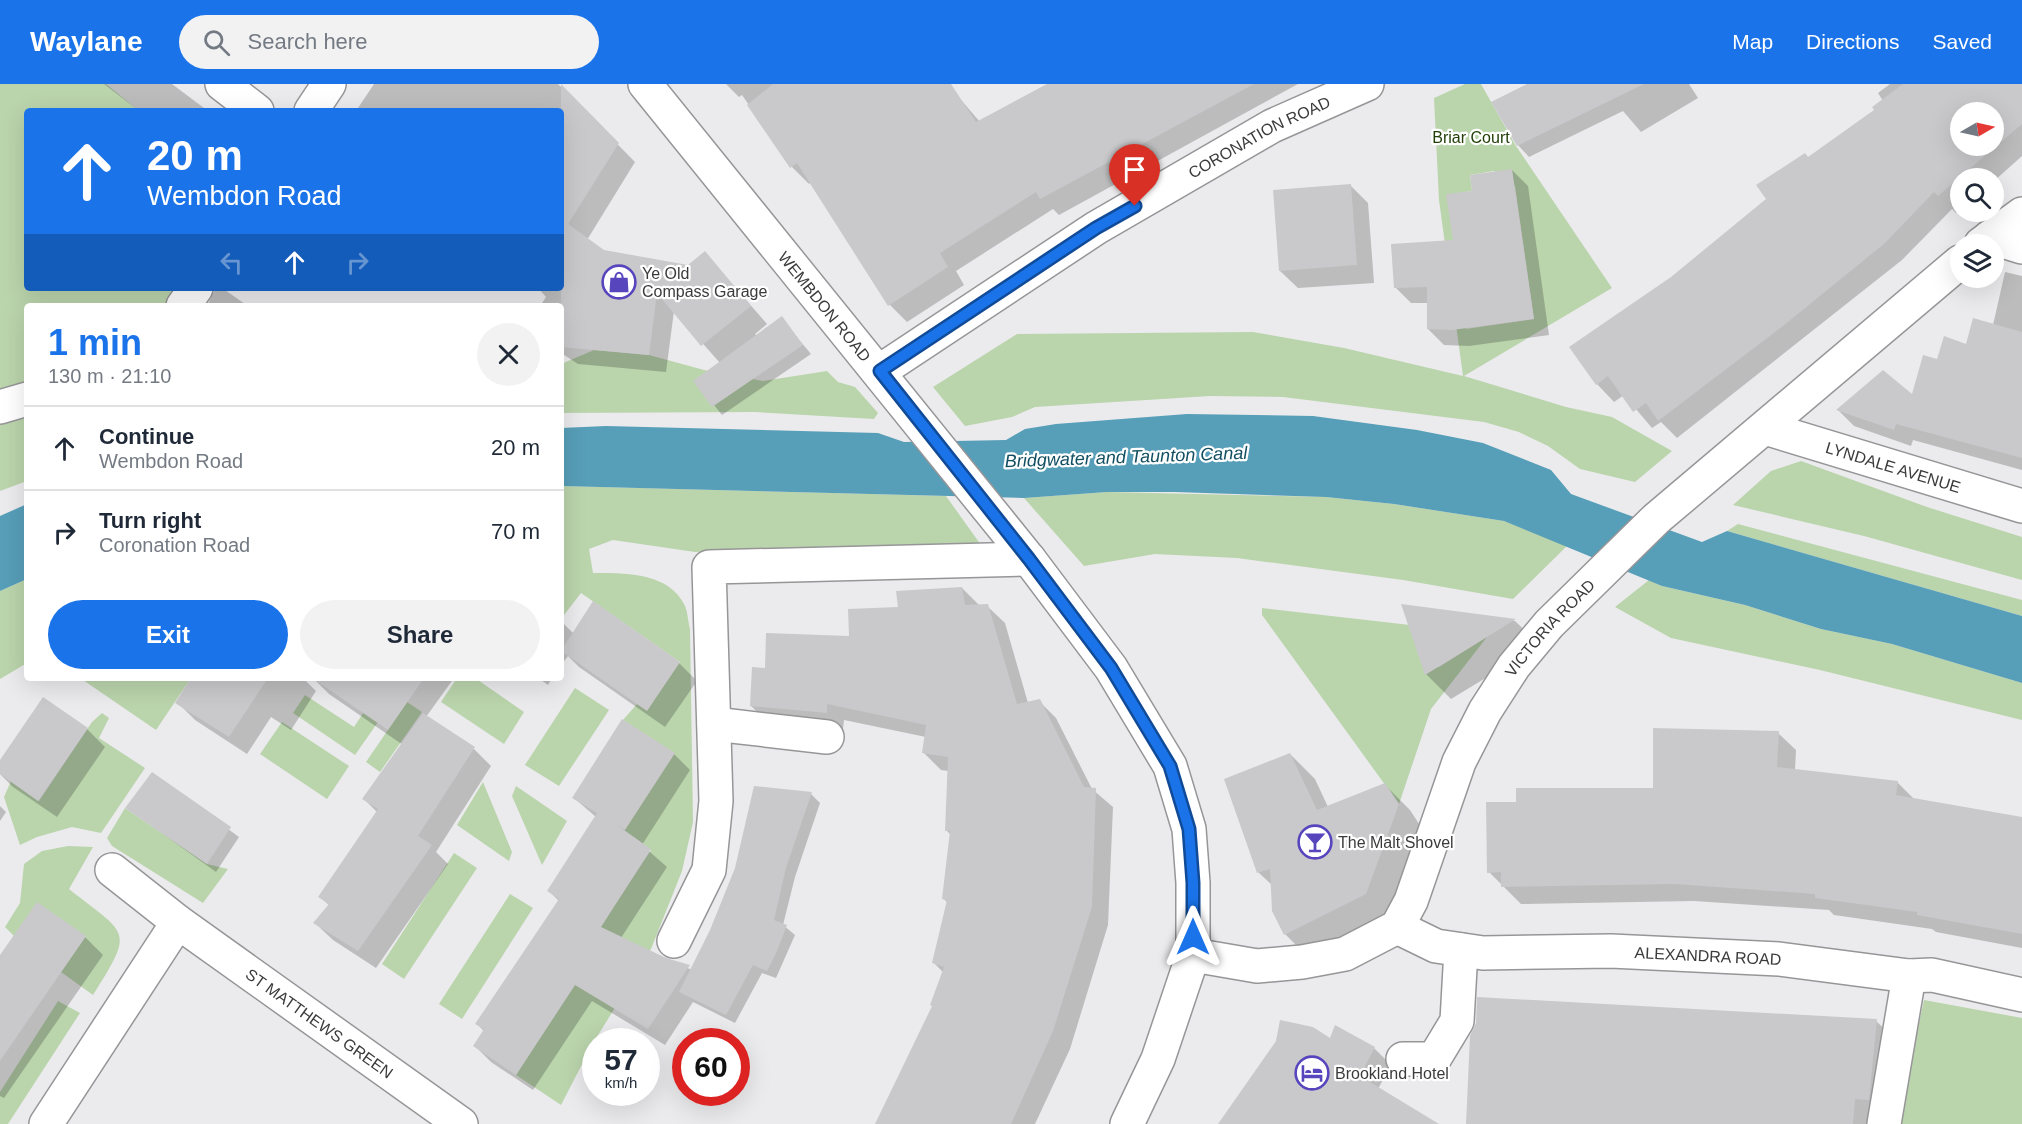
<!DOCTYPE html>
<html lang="en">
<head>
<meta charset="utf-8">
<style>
  body { margin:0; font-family:Helvetica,sans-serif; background:#f2f2f3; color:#1f2937; height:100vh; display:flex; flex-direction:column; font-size:22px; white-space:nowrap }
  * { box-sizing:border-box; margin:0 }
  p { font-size:20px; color:#747a83 }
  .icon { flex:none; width:33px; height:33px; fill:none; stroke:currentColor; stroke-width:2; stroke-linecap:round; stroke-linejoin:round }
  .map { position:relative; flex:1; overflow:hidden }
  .sheet { position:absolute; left:24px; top:219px; width:540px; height:378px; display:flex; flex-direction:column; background:#fff; border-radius:6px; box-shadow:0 6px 24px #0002 }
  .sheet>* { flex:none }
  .hud { position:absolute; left:24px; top:24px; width:540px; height:183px; border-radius:6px; box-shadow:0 6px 24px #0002; background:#1a73e8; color:#fff; overflow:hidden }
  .needle { width:39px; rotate:81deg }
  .tools { position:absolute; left:1950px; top:18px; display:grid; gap:12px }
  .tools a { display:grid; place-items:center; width:54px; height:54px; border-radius:50%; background:#fff; box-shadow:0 6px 24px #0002; font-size:30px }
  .speed { position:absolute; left:582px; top:944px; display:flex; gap:12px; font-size:30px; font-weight:700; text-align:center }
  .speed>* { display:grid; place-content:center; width:78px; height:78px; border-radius:50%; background:#fff; box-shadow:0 6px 24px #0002; line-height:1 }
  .speed small { font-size:15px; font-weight:400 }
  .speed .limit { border:9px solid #d22; background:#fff; color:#111 }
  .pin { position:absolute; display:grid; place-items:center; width:51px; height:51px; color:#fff; margin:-62px -26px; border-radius:50% 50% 50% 0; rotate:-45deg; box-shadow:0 0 6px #0007 }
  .pin .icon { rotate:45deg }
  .me { position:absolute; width:66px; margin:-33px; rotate:0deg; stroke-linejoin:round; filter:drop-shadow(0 0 4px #0008) }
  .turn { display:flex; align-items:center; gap:21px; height:126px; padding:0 24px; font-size:27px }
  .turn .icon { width:78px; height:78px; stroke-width:2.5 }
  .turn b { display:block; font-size:42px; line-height:51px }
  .lanes { display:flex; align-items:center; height:57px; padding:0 24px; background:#0003; justify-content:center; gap:30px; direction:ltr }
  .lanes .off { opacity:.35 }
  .round { display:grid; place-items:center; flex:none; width:63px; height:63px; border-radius:32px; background:#f2f2f3 }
  .headline { display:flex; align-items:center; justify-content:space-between; height:102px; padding:0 24px }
  h1 { font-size:36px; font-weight:700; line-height:45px; color:#1a73e8 }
  .primary-button { display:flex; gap:12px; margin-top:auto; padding:12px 24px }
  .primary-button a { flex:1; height:69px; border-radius:36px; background:#1a73e8; color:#fff; font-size:24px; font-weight:700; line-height:69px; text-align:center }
  .primary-button a+a { background:#f2f2f3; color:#1f2937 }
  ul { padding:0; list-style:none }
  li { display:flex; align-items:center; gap:18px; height:84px; padding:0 24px; border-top:2px solid #e0e1e3 }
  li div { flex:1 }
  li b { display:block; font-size:22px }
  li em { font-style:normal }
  header { display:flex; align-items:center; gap:36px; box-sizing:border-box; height:84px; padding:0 30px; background:#1a73e8; color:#fff }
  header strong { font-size:28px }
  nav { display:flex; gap:33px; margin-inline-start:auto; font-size:21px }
  .search { width:420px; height:54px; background:#f2f2f3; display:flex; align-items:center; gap:15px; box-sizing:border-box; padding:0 21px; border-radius:33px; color:#747a83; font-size:22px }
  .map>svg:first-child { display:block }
  .green { fill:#bad4ac; fill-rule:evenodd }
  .water { fill:#579eb8 }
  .shadow { fill:#0003; fill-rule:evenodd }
  .building { fill:#c9c9cb; fill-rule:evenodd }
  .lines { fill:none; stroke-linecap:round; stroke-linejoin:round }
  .minor-casing { stroke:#969698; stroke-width:36 }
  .major-casing { stroke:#969698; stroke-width:36 }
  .minor { stroke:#fff; stroke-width:33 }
  .major { stroke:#fff; stroke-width:33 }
  .route-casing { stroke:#114b97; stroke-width:15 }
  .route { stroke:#1a73e8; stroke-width:10 }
  .labels { text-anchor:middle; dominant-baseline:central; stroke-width:4.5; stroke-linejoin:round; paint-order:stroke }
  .park-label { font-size:16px; fill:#224008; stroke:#fff }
  .street-label { font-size:16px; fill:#3b3b3c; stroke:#fff }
  .poi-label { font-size:16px; fill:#3b3b3c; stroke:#fff; text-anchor:start }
  .water-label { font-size:18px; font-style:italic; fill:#134f62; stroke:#fff }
</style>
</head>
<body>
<header>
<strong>Waylane</strong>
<div class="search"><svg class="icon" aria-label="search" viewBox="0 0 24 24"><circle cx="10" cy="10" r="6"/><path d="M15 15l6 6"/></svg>Search here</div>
<nav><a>Map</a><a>Directions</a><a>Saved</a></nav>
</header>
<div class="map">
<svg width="2022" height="1040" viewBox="0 0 2022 1040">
  <rect width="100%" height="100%" fill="#ebebed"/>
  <path class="green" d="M 0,0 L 106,0 L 139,27 L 27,27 L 27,204 L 205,204 L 192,222 L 27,222 L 27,397 L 0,407 Z
    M 1465,0 L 1481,0 L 1516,62 L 1612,204 L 1464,292 L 1566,323 L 1612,333 L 1672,367 L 1635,398 L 1580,385 L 1548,362 L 1519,348 L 1484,338 L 1283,313 L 1210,312 L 1035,323 L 1012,333 L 965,342 L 933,303 L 1017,250 L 1253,248 L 1344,264 L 1463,292 L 1439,116 L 1434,14 ZM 1494,87 L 1515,102 L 1534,235 L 1466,245 L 1447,111 L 1472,107 L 1470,91 Z
    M 594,266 L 649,271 L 704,286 L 763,297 L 827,287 L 838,298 L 855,303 L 878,329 L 874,335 L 755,328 L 561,329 L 561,280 Z
    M 1801,377 L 1927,423 L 2022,453 L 2022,496 L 1864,452 L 1733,421 L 1771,387 Z
    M 561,402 L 946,412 L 981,461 L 695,468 L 613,456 L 589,465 L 593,489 C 625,489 669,488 685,522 C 688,529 688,538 690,545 L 693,738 L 682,787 L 651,865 L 592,961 L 561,1021 L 516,991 L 600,862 L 601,842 L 651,766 L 624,746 L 674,669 L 623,636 L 637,620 L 647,626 L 680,578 L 581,509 L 561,535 Z
    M 1107,408 L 1326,413 L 1394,420 L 1504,437 L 1568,461 L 1513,515 L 1403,496 L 1237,474 L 1155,470 L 1084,482 L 1024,414 Z
    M 1738,440 L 2022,516 L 2022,532 L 1727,447 Z
    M 27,495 L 27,579 L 0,595 L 0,507 Z
    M 1649,496 L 1662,502 L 1745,521 L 1821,545 L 1892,560 L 2022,599 L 2022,636 L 1820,586 L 1671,554 L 1615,523 Z
    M 1262,524 L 1445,545 L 1418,570 L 1421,578 L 1428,584 L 1439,583 L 1487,553 L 1431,625 L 1399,720 L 1262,531 Z
    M 80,594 L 191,594 L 156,646 Z
    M 457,594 L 475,594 L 524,628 L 504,660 L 441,618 Z
    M 575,604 L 609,626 L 559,702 L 525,681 Z
    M 377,608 L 392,618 L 355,671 L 293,629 L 305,611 L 354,643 Z
    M 407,618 L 422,628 L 380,688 L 366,678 Z
    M 102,629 L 109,634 L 99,654 L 145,684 L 101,749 L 72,743 L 37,753 L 20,761 L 4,713 L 11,697 L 39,717 L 92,638 Z
    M 282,638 L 349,682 L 327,715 L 260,670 Z
    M 483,698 L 512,768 L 509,777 L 457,741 Z
    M 516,702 L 567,737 L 542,781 L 512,712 Z
    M 125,724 L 207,780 L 228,785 L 203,819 L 112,762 L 107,754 Z
    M 68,762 L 93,763 L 69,805 C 128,852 135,844 93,911 L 61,888 L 86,852 L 14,852 L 5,843 L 20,819 L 24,780 L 42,767 Z
    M 454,769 L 477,784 L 404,895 L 382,880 Z
    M 510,810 L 533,824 L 462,935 L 439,920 Z
    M 1924,916 L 2022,934 L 2022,1040 L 1897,1040 Z
    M 58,917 L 80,929 L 8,1040 L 0,1040 L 0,1008 Z"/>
  <path class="water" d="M 1187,330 L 1313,332 L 1417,346 L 1483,359 L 1551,386 L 1571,410 L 1702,458 L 1727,447 L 2022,532 L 2022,599 L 1892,560 L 1821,545 L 1745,521 L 1662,502 L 1504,437 L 1394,420 L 1326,413 L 1175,408 L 1107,408 L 1024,414 L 561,402 L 561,344 L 606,342 L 878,349 L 904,358 L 1006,356 L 1025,345 L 1056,340 Z
    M 27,420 L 27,495 L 0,507 L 0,432 Z"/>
  <path class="shadow" d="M 104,0 L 172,0 L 208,27 L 139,27 Z
    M 374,0 L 558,0 L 635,78 L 587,156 L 603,168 L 688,183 L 705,169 L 767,240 L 755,250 L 757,252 L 781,234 L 811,270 L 722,331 L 695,297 L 720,279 L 674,227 L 666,288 L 578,280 L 561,269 L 561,222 L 540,222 L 546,213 L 538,204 L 561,204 L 561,27 L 356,27 Z
    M 726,0 L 863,0 L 956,10 L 980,38 L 1050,0 L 1298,0 L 1059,131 L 1053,125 L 956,187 L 964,201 L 907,238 L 890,221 L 811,98 L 809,100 L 792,83 L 742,11 L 739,13 Z
    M 1533,0 L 1689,0 L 1698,14 L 1641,48 L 1623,27 L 1529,73 L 1518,61 Z
    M 1890,0 L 2022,0 L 2022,72 L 1994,97 L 1994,94 L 1960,94 L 1960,125 L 1956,129 L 1952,125 L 1902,176 L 1677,354 L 1661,338 L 1652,344 L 1624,311 L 1614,318 L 1597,300 L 1672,194 L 1768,116 L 1808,74 L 1877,27 L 1883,17 L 1878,9 ZM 1960,28 L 1994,28 L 1994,62 L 1960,62 Z
    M 1512,86 L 1528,102 L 1549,251 L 1469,262 L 1444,261 L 1428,245 L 1428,219 L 1411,219 L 1395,203 L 1455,157 L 1474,108 Z
    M 1351,102 L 1368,119 L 1374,199 L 1298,204 L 1280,187 Z
    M 2005,188 L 2022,192 L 2022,386 L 1913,356 L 1911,362 L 1854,342 L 1838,326 L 1912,313 L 1938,277 L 1967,262 L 1993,241 Z
    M 216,204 L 222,204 L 248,222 L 207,222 Z
    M 962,504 L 980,522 L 987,522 L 1005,539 L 1028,619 L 1039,617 L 1056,634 L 1092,705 L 1113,723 L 1108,841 L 1070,965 L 1035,1040 L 877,1040 L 934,922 L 944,889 L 934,879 L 948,819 L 944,815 L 951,751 L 946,746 L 948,687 L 941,686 L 924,669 L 926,653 L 844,636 L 843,645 L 769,639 L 751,622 L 767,586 L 850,553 L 900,524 Z
    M 1403,522 L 1515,537 L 1540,561 L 1451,615 L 1426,590 Z
    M 561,537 L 573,549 L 679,579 L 697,597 L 665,643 L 579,583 L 568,572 L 561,581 Z
    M 193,594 L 303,594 L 316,607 L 291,646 L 271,633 L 247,670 L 195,636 L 177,618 Z
    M 313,594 L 454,594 L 426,633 L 474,665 L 491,682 L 436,768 L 448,780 L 376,884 L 333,856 L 315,839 L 330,822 L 320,813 L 377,728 L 364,715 L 403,661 L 329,610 Z
    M 538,594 L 552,594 L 548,601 Z
    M 44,615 L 87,645 L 105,663 L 57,733 L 13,703 L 0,690 L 0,678 Z
    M 1778,649 L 1796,666 L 1795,686 L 1897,698 L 1915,716 L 2022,735 L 2022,864 L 1936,848 L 1932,845 L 1834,831 L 1829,826 L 1694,817 L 1521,820 L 1489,788 L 1517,720 L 1654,706 Z
    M 674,670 L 690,686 L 642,761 L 667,783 L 621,854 L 692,886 L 811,710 L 820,719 L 795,793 L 783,841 L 795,851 L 776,894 L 762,889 L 735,939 L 693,918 L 665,961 L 592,917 L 533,1006 L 491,978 L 475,962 L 484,947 L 477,940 L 559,817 L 549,807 L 596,733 L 574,714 Z
    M 1290,670 L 1315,695 L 1328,723 L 1385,701 L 1410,726 L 1423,746 L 1391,835 L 1310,875 L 1285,850 L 1274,827 L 1273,802 L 1259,789 L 1225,696 Z
    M 152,690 L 239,753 L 216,788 L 127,724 Z
    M 0,722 L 6,728 L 0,737 Z
    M 85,853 L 103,871 L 4,1014 L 0,1012 L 0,874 Z
    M 1876,937 L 1892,952 L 1869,1040 L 1468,1040 Z
    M 1330,956 L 1374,964 L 1391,981 L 1378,1005 L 1436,1040 L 1221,1040 Z"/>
  <path class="building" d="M 561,0 L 619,59 L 568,140 L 604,166 L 688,181 L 705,167 L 751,222 L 701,262 L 657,209 L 649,271 L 561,263 Z
    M 773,0 L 951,0 L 976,38 L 1047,0 L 1254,0 L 1040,115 L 1036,108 L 940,169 L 948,183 L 888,222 L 797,79 L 790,84 L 747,21 Z
    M 1527,0 L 1644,0 L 1517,62 L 1491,18 Z
    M 1903,0 L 2022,0 L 2022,40 L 1938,112 L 1934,108 L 1885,159 L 1783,242 L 1658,337 L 1646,319 L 1633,328 L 1608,292 L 1596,301 L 1569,263 L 1671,193 L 1766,115 L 1756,101 L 1805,69 L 1808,73 L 1874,26 L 1872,23 ZM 1960,28 L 1994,28 L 1994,62 L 1960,62 Z
    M 1512,85 L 1534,235 L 1452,246 L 1427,245 L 1427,203 L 1394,204 L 1391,160 L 1453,156 L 1446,110 L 1472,107 L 1470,91 Z
    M 1351,100 L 1357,181 L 1279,187 L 1273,106 Z
    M 782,232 L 803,261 L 712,323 L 693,297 Z
    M 1973,234 L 2022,248 L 2022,374 L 1896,340 L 1894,346 L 1836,326 L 1883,286 L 1912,310 L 1923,271 L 1937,275 L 1944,252 L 1966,260 Z
    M 962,503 L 965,521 L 988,520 L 1017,620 L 1040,615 L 1084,703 L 1096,704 L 1092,823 L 1053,947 L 1011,1040 L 875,1040 L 932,922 L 930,921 L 944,883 L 932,879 L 947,816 L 942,815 L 950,747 L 945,747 L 948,673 L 922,669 L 926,641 L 827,620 L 827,629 L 750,622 L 752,583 L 765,584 L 766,549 L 849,552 L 848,525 L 898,523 L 896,507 Z
    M 593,517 L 680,578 L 647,627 L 561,567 Z
    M 1401,520 L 1516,535 L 1425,591 Z
    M 191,594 L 268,594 L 229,653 L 175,619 Z
    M 312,594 L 424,594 L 388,646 Z
    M 43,613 L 88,644 L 38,717 L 0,690 L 0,676 Z
    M 423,629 L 475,663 L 418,752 L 432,761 L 358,867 L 313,839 L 329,820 L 318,813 L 378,725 L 362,715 Z
    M 622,635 L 675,669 L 625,746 L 615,740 L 651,765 L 601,843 L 666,874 L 690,881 L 648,945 L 575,901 L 516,991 L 473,962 L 484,945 L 475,940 L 559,815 L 547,807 L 597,729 L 572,714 Z
    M 1653,644 L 1779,647 L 1777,683 L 1898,697 L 1896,711 L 2022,733 L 2022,850 L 1917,831 L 1917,828 L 1815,814 L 1815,810 L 1675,800 L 1501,803 L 1501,788 L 1487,789 L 1486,718 L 1516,718 L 1516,704 L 1653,704 Z
    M 1290,669 L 1317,726 L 1385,699 L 1399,720 L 1366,810 L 1284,851 L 1272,827 L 1270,785 L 1257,789 L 1224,695 Z
    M 152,688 L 231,743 L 207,780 L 125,724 Z
    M 754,702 L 812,708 L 786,784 L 774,836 L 787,841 L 777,867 L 767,887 L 753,881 L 726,931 L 679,908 L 710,846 L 735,784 Z
    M 37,818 L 86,852 L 0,977 L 0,871 Z
    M 1477,913 L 1877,935 L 1869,1016 L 1855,1015 L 1853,1040 L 1466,1040 L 1470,952 L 1476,939 Z
    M 1280,936 L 1313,943 L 1330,954 L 1335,941 L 1375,963 L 1360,992 L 1439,1040 L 1218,1040 L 1276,957 Z"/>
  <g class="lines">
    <g class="minor-casing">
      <g id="minor">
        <path d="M 222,0 L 257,27"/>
        <path d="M 311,27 L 329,0"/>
        <path d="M 1990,153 L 2022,163"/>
        <path d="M 1981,160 L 2022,130"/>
        <path d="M 183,222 L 196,204"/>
        <path id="s1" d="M 880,287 L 1096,144 L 1272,42 L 1367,0"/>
        <path d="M 0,323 L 27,315"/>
        <path id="s2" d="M 1765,344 L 2022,422"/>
        <path d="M 714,640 L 827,653"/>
        <path id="s3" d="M 112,786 L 178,838 L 461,1040"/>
        <path id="s4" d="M 1397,843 L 1436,862 L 1483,869 L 1611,867 L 1779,875 L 1909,892 L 1932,891 L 2022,911"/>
        <path d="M 674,857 L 709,786 L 716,717 L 709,483 L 1029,475"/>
        <path id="s5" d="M 1193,871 L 1257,882 L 1302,878 L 1345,870 L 1397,843 L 1411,817 L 1459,678 L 1485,627 L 1514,582 L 1549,540 L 1656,435 L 1960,178"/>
        <path d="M 1403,975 L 1434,975 L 1457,937 L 1461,866"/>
        <path d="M 46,1040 L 178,838"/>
        <path d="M 1884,1040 L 1909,892"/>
      </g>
    </g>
    <g class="major-casing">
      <g id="major">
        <path id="s6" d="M 645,0 L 1029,475 L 1111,584 L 1170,682 L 1189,745 L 1193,799 L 1193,871 L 1158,975 L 1127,1040"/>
      </g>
    </g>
    <use href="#minor" class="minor"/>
    <use href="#major" class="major"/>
  </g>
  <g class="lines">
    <g class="route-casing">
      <path id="route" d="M 1135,122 L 1096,144 L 880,287 L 1029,475 L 1111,584 L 1170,682 L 1189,745 L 1193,799 L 1193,853"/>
    </g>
    <use href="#route" class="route"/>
  </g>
  <defs>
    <g id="shop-ring" transform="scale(1.725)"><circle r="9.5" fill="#fff" stroke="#5745bd" stroke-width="1.5"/><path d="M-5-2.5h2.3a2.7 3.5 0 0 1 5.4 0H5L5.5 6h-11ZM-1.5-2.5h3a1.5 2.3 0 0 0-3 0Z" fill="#5745bd"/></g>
    <g id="bar-ring" transform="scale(1.725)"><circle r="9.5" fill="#fff" stroke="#5745bd" stroke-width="1.5"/><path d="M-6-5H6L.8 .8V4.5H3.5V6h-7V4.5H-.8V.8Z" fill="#5745bd"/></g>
    <g id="hotel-ring" transform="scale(1.725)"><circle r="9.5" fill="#fff" stroke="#5745bd" stroke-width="1.5"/><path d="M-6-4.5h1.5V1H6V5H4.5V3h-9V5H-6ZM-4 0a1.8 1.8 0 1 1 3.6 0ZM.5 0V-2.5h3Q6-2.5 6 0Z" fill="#5745bd"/></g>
  </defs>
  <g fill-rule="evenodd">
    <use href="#shop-ring" x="619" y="198"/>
    <use href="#bar-ring" x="1315" y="758"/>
    <use href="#hotel-ring" x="1312" y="989"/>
  </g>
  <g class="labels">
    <g class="park-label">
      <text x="1471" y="53">Briar Court</text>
    </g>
    <g class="street-label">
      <text stroke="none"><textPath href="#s1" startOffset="446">CORONATION ROAD</textPath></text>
      <text stroke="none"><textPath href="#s6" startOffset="286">WEMBDON ROAD</textPath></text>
      <text stroke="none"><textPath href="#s2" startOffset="134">LYNDALE AVENUE</textPath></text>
      <text stroke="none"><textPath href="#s5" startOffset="552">VICTORIA ROAD</textPath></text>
      <text stroke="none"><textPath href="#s4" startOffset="316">ALEXANDRA ROAD</textPath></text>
      <text stroke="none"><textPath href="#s3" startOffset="258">ST MATTHEWS GREEN</textPath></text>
    </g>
    <g class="poi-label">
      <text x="642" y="189">Ye Old<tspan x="642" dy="18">Compass Garage</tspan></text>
      <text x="1338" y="758">The Malt Shovel</text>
      <text x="1335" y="989">Brookland Hotel</text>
    </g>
    <g class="water-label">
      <text transform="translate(1126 373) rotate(-2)">Bridgwater and Taunton Canal</text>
    </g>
  </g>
</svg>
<div class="tools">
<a><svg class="needle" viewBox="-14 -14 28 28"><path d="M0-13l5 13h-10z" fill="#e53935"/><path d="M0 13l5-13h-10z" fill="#747a83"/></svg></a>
<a><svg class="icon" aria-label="search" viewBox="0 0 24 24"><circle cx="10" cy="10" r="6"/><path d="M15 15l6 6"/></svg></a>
<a><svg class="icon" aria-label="layers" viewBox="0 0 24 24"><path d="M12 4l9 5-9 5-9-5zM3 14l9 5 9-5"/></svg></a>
</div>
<div class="speed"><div>57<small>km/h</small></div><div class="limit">60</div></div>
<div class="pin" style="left:1135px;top:122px;background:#d93025"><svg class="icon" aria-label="arrive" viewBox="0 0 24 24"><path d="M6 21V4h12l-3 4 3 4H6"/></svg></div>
<svg class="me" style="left:1193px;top:853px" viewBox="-20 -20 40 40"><path d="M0-17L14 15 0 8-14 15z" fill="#1a73e8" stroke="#fff" stroke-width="4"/></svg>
<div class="hud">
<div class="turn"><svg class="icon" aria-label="ahead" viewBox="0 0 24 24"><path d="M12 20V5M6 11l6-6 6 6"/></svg><div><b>20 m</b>Wembdon Road</div></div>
<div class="lanes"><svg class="icon off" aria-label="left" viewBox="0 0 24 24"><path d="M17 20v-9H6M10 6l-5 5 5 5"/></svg><svg class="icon" aria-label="ahead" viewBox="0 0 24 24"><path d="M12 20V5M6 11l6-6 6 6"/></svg><svg class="icon off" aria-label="right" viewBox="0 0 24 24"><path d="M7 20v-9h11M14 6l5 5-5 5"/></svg></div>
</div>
<section class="sheet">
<div class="headline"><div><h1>1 min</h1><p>130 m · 21:10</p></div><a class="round"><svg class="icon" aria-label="close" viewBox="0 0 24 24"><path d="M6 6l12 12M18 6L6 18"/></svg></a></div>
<ul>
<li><svg class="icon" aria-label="ahead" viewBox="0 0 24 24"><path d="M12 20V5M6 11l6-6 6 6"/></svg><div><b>Continue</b><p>Wembdon Road</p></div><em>20 m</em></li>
<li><svg class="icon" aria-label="right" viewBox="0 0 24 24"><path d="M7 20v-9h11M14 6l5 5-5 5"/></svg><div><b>Turn right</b><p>Coronation Road</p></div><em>70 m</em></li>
</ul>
<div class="primary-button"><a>Exit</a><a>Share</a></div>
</section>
</div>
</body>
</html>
